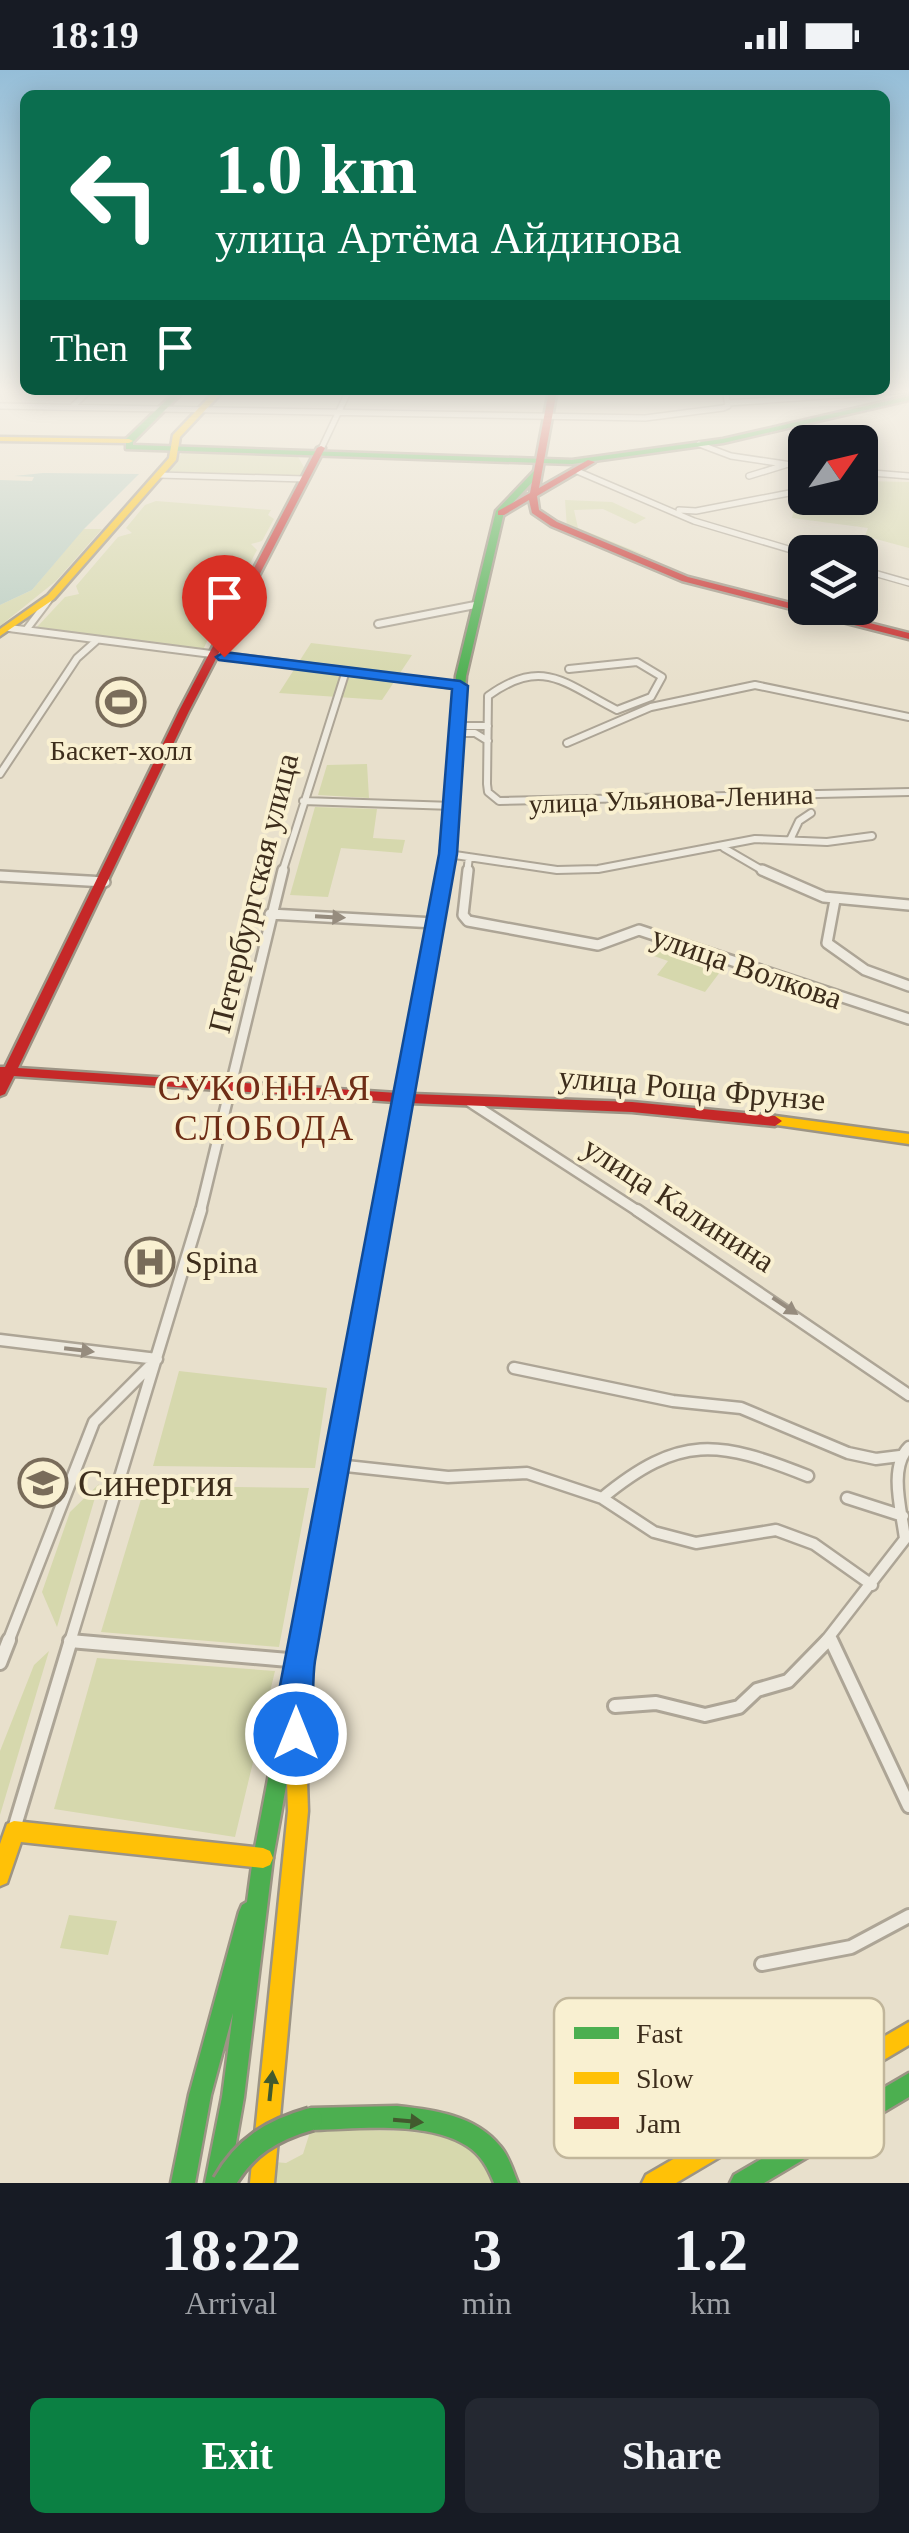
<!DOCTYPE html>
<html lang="en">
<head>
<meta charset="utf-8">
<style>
  body { margin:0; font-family:Georgia,serif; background:#242831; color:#f1f3f6; height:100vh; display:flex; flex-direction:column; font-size:38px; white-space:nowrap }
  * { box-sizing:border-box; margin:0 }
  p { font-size:32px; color:#9ea1a6 }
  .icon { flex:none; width:55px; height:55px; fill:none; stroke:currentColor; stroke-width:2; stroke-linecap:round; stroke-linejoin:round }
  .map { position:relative; height:2113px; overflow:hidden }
  .side { display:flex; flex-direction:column; background:#171b24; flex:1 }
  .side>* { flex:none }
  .top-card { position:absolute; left:20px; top:20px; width:870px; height:305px; border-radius:15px; box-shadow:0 5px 25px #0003; background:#0b6e4f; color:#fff; overflow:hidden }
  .needle { width:65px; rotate:56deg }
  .tools { position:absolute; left:788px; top:355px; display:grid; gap:20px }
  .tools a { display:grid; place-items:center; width:90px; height:90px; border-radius:15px; background:#171b24; box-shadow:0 5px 25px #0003; font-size:50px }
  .pin { position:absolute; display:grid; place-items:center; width:85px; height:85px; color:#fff; margin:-102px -42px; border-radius:50% 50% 50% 0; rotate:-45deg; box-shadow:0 0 10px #0007 }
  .pin .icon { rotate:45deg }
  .me { position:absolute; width:110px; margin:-55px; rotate:0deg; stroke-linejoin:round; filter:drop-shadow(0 0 8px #0008) }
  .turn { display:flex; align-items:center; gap:35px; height:210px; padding:0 30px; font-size:45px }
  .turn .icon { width:130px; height:130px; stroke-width:2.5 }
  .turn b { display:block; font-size:70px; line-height:85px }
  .then { display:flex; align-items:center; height:95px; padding:0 30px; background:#0003; gap:20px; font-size:38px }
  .eta { display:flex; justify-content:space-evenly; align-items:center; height:170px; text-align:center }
  .eta b { font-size:60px; font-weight:800; line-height:70px }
  .action { display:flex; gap:20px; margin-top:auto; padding:20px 30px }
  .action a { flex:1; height:115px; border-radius:15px; background:#0b8043; color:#fff; font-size:40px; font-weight:800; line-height:115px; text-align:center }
  .action a+a { background:#242831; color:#f1f3f6 }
  .status { display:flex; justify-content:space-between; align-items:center; height:70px; padding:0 50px; background:#171b24; direction:ltr }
  .status svg { height:28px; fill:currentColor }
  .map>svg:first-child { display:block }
  .green { fill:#d6d8ad }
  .water { fill:#b8cdc1 }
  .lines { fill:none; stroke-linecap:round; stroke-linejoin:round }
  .street-far4-casing { stroke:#ada596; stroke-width:8 }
  .street-far3-casing { stroke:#ada596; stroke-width:10 }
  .street-far2-casing { stroke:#ada596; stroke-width:14 }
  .street-far1-casing { stroke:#ada596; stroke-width:15 }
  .street-casing { stroke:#ada596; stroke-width:18 }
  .fast-casing { stroke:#9c9485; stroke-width:5 }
  .slow-casing { stroke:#9c9485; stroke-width:5 }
  .jam-casing { stroke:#9c9485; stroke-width:5 }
  .street-far4 { stroke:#eeeadf; stroke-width:5 }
  .street-far3 { stroke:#eeeadf; stroke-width:6 }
  .street-far2 { stroke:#eeeadf; stroke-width:9 }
  .street-far1 { stroke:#eeeadf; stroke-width:10 }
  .street { stroke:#eeeadf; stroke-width:12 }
  .fast { fill:#4caf50; fill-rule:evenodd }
  .slow { fill:#ffc107; fill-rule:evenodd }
  .jam { fill:#c62828; fill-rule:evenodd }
  .fast-bridge-casing { stroke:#928a7c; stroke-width:28; stroke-linecap:butt }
  .fast-bridge { stroke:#4caf50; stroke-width:22 }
  .oneway { fill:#968c7e }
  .oneway2 { fill:#425a2e }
  .route { fill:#1a73e8; stroke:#114b97; stroke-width:2.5 }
  .labels { text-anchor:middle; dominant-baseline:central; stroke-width:8; stroke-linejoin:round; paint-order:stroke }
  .far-poi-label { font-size:28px; fill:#3d2d1c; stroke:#f9f0d1 }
  .far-street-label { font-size:28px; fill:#3d2d1c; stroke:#f9f0d1 }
  .street-label { font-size:32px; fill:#3d2d1c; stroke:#f9f0d1 }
  .poi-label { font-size:32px; fill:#3d2d1c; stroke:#f9f0d1; text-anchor:start }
  .neighbourhood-label { font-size:35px; letter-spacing:2.5px; fill:#6e2d16; stroke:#f9f0d1 }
  .near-poi-label { font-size:38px; fill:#3d2d1c; stroke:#f9f0d1; text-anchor:start }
  .key { fill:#f9f0d1; stroke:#c1b69b; stroke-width:2.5 }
  .key-label { font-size:28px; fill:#3d2d1c }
</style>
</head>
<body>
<div class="status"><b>18:19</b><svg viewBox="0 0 49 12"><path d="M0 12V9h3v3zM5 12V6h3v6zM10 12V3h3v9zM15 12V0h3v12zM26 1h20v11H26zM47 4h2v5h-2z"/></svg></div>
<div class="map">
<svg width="909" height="2113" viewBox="0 0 909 2113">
  <rect width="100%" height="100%" fill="#e8e0cc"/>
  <path class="green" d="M 184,381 L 297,385 L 305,399 L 300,408 L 162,404 Z
    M 860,411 L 909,412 L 909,478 L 865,466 L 868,458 L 792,448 L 796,431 L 789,426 L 860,428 Z
    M 565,430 L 612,432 L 646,448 L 635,454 L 603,439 L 574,440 L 578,458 L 655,489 L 567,458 Z
    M 156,431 L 271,440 L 268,445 L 274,449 L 262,471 L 251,474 L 257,480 L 234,524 L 228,526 L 203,580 L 37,557 L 65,527 L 79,524 L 76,516 L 118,467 L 132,463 L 126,458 L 145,435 Z
    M 83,459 L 102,459 L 56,511 L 0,556 L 0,535 L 32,520 Z
    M 311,573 L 412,585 L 382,630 L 279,623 Z
    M 367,694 L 369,728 L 318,725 L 327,695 Z
    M 315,737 L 377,739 L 373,768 L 405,770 L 402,783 L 341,778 L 328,827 L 290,825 Z
    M 662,877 L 723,898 L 705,922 L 657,905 L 668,891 L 654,886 Z
    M 179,1301 L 327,1318 L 315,1398 L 153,1396 Z
    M 99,1414 L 57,1557 L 42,1522 L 70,1442 Z
    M 145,1416 L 309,1418 L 279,1577 L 101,1562 Z
    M 49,1581 L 0,1745 L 0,1681 L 34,1595 Z
    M 97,1588 L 275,1601 L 235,1767 L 54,1739 Z
    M 69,1845 L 117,1851 L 108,1885 L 60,1878 Z
    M 311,2059 L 404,2061 L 480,2070 L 500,2113 L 273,2113 L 274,2092 L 286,2093 L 303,2084 Z"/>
  <path class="water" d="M 43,403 L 139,404 L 83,460 L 32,520 L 0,535 L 0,410 L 32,411 L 34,407 L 14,406 Z"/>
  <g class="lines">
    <g class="street-far4-casing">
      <path id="street-far4" d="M 728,333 L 909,320
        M 74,335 L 90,320
        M 0,336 L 645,348 L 723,338 L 728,336 L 725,320
        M 699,374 L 731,386 L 805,397
        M 322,377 L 349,320
        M 577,401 L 694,451 L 805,484
        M 860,402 L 909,406
        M 158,405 L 305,409
        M 749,406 L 785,395
        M 679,440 L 696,441 L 805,420
        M 860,499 L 909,513
        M 46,534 L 51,527"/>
    </g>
    <g class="street-far3-casing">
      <path id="street-far3" d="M 378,554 L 475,535
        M 9,558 L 460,616
        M 26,560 L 48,531
        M 569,599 L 637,592 L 662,607 L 651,627 L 617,640 C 565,614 543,586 488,626 L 487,714 L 488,722 L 499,731 L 909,722
        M 457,656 L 488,656
        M 456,663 L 475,663 L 488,671
        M 567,673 L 651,637 L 755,615 L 909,647
        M 0,704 L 77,588 L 96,571
        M 303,731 L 453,736
        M 790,770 L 799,751 L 811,743
        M 724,778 L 767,803
        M 448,784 L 557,800 L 598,799 L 755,769 L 827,772 L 872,766
        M 282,803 L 345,604
        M 467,803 L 469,787"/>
    </g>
    <g class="street-far2-casing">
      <path id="street-far2" d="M 468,800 L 463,845 L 468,851 L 598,875 L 639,860 L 909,949
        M 762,800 L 824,827 L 909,835
        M 0,806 L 105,812
        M 835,830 L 827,873 L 865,900 L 909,916
        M 270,844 L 435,853
        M 470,1032 L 641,1143
        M 200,1143 L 283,800"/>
    </g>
    <g class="street-far1-casing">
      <path id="street-far1" d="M 637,1140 L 909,1325
        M 0,1270 L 157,1289
        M 514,1298 L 673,1331 L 741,1338 L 848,1383 L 876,1389 L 900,1386
        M 337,1395 L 448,1407 L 527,1403 L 602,1428 L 654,1462 L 696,1473 L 776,1460 L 814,1474 L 872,1515
        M 602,1428 C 680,1364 718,1370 808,1406
        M 847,1428 L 903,1446
        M 830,1567 L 832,1572
        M 70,1571 L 83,1572
        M 8,1572 L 94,1352 L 155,1291
        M 70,1572 L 201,1140
        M 825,1572 L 905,1469 C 902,1442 888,1398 909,1377"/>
    </g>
    <g class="street-casing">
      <path id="street" d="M 831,1570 L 909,1736
        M 70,1571 L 300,1591
        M 0,1593 L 9,1570
        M 615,1636 L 656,1633 L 705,1645 L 739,1637 L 757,1620 L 788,1611 L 828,1570
        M 14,1759 L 71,1570
        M 762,1894 L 851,1877 L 909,1846"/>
    </g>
    <g class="fast-casing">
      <path id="fast" d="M 177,320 L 185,320 L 133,372 L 133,375 L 572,390 L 723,369 L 909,326 L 909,330 L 723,373 L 572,394 L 126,379 L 126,369 Z
        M 534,401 L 541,403 L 504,442 L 466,606 L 460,682 L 459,684 L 451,684 L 456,606 L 496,441 Z
        M 339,1371 L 345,1373 L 347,1378 L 273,1788 L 244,2027 L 229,2113 L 205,2113 L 222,2027 L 233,1943 L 211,2025 L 195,2113 L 171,2113 L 189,2025 L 239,1842 L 242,1835 L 247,1832 L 253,1788 L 331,1378 L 333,1373 Z
        M 909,2003 L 909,2027 L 764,2113 L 730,2113 L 734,2105 Z
        M 397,2036 C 434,2040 475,2045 500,2076 C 509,2086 513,2101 518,2113 L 494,2113 C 488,2098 481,2085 467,2076 C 427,2050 356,2059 311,2060 L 303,2057 L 300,2049 L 303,2041 L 311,2038 Z"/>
    </g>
    <g class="slow-casing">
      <path id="slow" d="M 216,320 L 224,320 L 180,367 L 176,390 L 54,529 L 0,566 L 0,559 L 48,525 L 169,388 L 173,365 Z
        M 0,367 L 129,369 L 133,371 L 129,373 L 0,371 Z
        M 775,1046 L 909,1064 L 909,1074 L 770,1054 L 768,1051 L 770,1048 Z
        M 295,1642 L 302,1645 L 305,1651 L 308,1741 L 274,2113 L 250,2113 L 288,1741 L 285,1651 L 288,1645 Z
        M 14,1751 L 263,1778 L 270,1781 L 273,1788 L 270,1795 L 263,1798 L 21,1772 L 7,1813 L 0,1816 L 0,1774 L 7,1754 Z
        M 909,1952 L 909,1975 L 676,2113 L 642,2113 L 646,2105 Z"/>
    </g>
    <g class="jam-casing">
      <path id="jam" d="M 549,320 L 557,320 L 539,418 L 588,390 L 595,392 L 537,426 L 539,440 L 557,452 L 688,507 L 909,563 L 909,569 L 682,511 L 551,456 L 532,443 L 529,430 L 504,445 L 498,445 L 498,441 L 530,423 Z
        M 321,376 L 325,378 L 189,641 L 18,998 L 397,1023 L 442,784 L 450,682 L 455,679 L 460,682 L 454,784 L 411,1024 L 632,1032 L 775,1046 L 782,1051 L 775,1056 L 632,1042 L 409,1033 L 347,1378 L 345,1383 L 339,1385 L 333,1383 L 331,1378 L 396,1032 L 14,1006 L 5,1024 L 0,1026 L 0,997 L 5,997 L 179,641 L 317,378 Z"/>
    </g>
    <use href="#street-far4" class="street-far4"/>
    <use href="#street-far3" class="street-far3"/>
    <use href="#street-far2" class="street-far2"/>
    <use href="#street-far1" class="street-far1"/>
    <use href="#street" class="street"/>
    <use href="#fast" class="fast"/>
    <use href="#slow" class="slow"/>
    <use href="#jam" class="jam"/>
    <g class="fast-bridge-casing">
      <path id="fast-bridge" d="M 224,2113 C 244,2077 272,2060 311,2049"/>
    </g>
    <use href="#fast-bridge" class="fast-bridge"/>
  </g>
  <defs><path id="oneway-solid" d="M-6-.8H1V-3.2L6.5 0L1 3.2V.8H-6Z" transform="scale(2.5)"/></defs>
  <g class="oneway">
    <use href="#oneway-solid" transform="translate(330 847) rotate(3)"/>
    <use href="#oneway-solid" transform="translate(785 1236) rotate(34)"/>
    <use href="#oneway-solid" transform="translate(79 1280) rotate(7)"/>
  </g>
  <g class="oneway2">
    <use href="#oneway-solid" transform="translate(271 2016) rotate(-84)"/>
    <use href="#oneway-solid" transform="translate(408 2051) rotate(5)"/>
  </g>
  <linearGradient id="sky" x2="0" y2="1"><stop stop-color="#95bed8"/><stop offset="0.52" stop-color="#f5f1e8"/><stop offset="1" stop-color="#f5f1e8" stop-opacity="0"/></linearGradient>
  <rect width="909" height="615" fill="url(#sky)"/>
  <path class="route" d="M 224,582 L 460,611 L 468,616 L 457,784 L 315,1591 C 311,1616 316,1654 307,1675 L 296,1679 L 284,1675 L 278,1626 L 439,784 L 452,619 L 219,590 L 216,587 Z"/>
  <defs>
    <g id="stadium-ring" transform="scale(2.5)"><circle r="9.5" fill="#f9f0d1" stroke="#796c5a" stroke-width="1.5"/><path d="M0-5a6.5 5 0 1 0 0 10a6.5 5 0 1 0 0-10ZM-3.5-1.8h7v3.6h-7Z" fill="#796c5a"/></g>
    <g id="hospital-ring" transform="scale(2.5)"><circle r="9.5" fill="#f9f0d1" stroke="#796c5a" stroke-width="1.5"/><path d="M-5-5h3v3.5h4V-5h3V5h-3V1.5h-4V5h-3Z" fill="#796c5a"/></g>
    <g id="university-ring" transform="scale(2.5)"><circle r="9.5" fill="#f9f0d1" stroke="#796c5a" stroke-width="1.5"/><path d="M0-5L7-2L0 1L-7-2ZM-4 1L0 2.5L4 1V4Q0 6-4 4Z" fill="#796c5a"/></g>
  </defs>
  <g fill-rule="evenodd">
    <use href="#stadium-ring" x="121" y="632"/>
    <use href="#hospital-ring" x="150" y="1192"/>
    <use href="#university-ring" x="43" y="1413"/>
  </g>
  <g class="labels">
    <g class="far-poi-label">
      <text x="121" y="680">Баскет-холл</text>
    </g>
    <g class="far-street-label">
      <text transform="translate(671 729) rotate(-2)">улица Ульянова-Ленина</text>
    </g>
    <g class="street-label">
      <text transform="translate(253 823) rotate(-76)">Петербургская улица</text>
      <text transform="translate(747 897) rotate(19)">улица Волкова</text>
      <text transform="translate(692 1018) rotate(5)">улица Роща Фрунзе</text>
      <text transform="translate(679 1134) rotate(33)">улица Калинина</text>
    </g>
    <g class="poi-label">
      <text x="185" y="1192">Spina</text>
    </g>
    <g class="neighbourhood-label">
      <text x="265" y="1018">СУКОННАЯ<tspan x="265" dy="40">СЛОБОДА</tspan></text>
    </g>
    <g class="near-poi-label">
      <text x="78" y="1413">Синергия</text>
    </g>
  </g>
  <rect x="554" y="1928" width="330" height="160" rx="15" class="key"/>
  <rect x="574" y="1957" width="45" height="12" fill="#4caf50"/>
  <rect x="574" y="2002" width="45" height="12" fill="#ffc107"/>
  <rect x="574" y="2047" width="45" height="12" fill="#c62828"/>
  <g class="key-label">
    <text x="636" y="1973">Fast</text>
    <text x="636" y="2018">Slow</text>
    <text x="636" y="2063">Jam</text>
  </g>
</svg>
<div class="tools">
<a><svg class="needle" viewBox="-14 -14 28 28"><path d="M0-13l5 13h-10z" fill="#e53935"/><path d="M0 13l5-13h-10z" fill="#9ea1a6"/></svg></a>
<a><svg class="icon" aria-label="layers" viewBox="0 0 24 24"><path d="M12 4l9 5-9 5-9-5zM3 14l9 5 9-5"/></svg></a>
</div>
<div class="pin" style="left:224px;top:587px;background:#d93025"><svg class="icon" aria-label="arrive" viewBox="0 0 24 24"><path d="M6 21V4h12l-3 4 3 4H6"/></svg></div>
<svg class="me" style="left:296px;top:1664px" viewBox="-20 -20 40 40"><circle r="17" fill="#1a73e8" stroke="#fff" stroke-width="3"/><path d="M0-11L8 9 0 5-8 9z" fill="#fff"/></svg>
<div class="top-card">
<div class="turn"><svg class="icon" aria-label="left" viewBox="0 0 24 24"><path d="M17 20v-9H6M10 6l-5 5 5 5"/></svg><div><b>1.0 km</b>улица Артёма Айдинова</div></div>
<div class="then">Then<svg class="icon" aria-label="arrive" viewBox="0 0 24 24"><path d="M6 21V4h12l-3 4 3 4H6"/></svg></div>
</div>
</div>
<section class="side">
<div class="eta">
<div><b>18:22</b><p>Arrival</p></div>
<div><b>3</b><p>min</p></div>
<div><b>1.2</b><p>km</p></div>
</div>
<div class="action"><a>Exit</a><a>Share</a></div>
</section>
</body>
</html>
